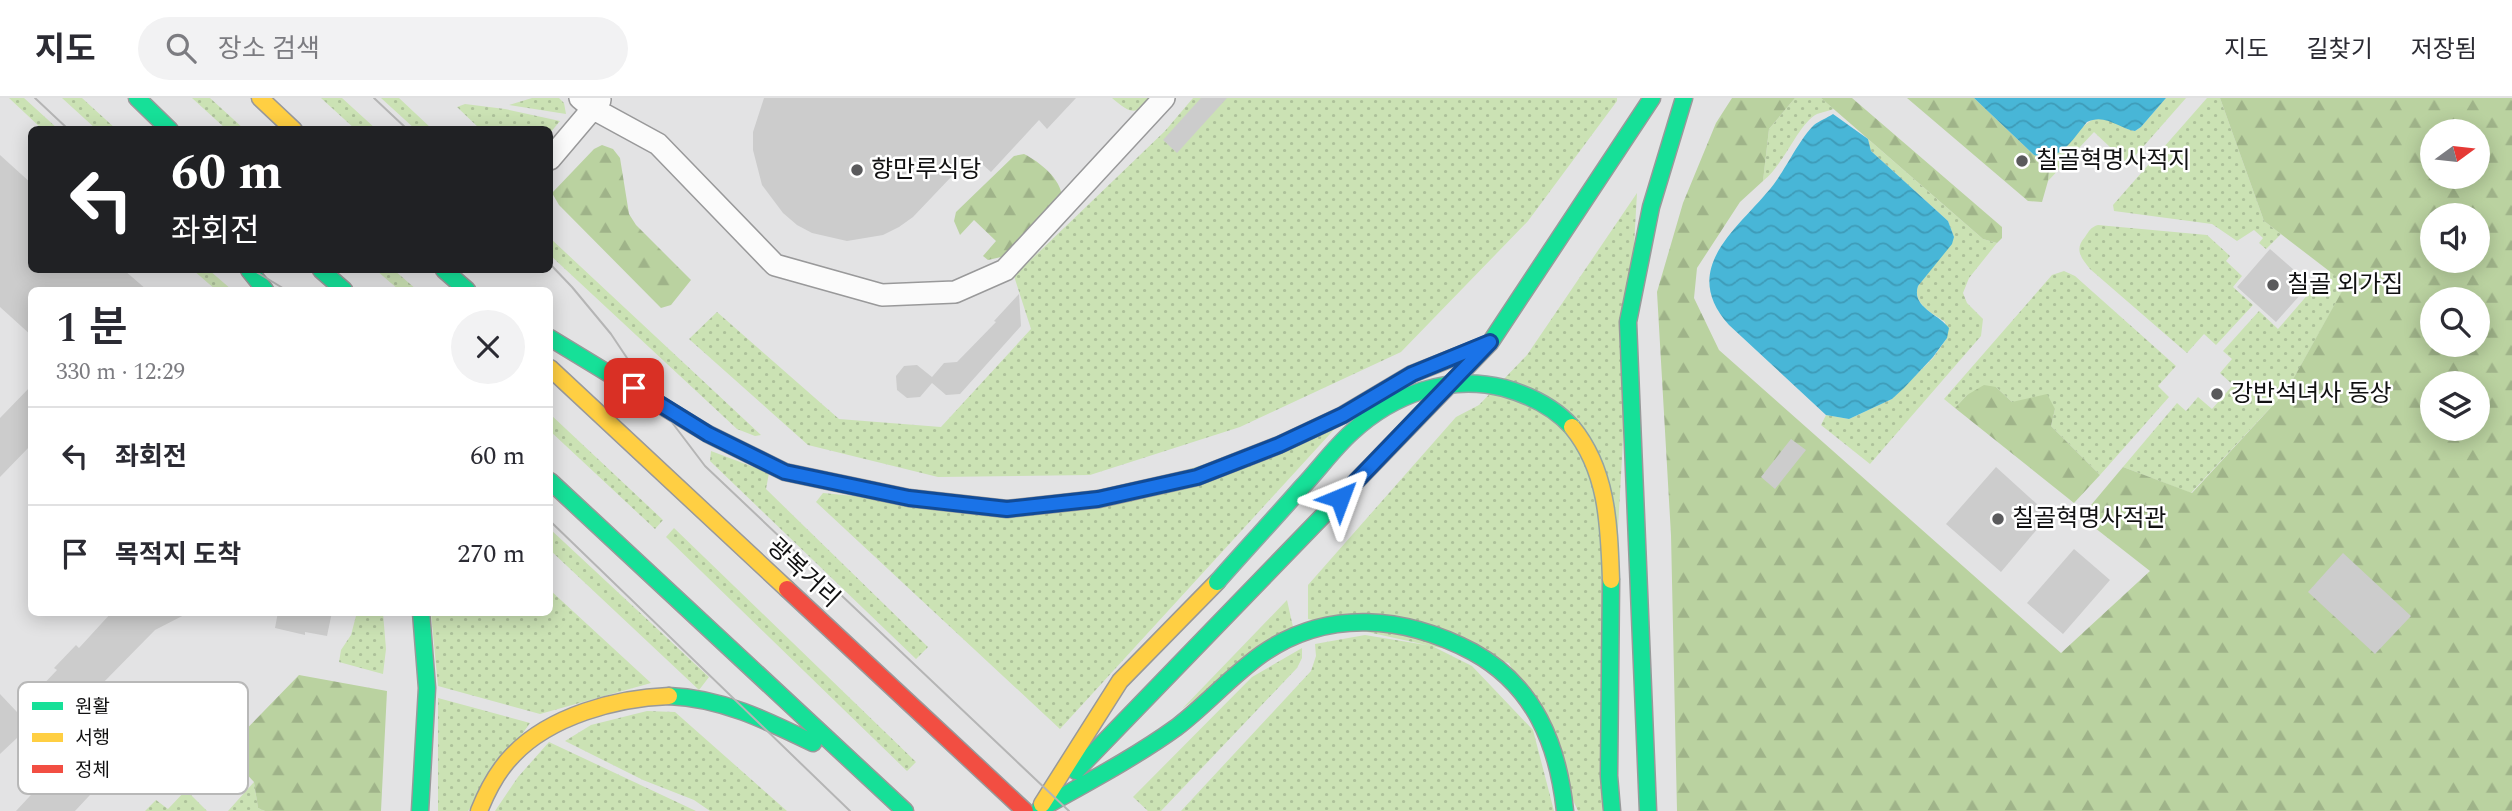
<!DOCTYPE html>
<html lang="ko">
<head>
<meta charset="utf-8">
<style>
  body { margin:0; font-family:Spectral,"Noto Sans KR",serif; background:#f2f2f3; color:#2b2b33; height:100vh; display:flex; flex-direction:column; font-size:26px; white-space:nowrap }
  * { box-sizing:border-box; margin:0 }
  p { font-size:23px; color:#7c7c81 }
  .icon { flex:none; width:38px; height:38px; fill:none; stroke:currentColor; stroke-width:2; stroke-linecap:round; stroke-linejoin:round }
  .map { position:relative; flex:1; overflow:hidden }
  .details { position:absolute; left:28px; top:189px; width:525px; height:329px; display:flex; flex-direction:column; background:#fff; border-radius:10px; box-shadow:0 4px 18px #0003 }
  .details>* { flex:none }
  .top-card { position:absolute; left:28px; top:28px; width:525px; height:147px; border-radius:10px; box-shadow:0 4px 18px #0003; background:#202124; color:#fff; overflow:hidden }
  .needle { width:46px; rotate:75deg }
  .tools { position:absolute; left:2420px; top:21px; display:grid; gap:14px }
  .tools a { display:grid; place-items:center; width:70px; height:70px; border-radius:50%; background:#fff; box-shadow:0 4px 18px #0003; font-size:35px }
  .pin { position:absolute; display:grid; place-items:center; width:60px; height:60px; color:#fff; margin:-30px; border-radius:14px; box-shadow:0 4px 10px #0006 }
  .me { position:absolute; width:77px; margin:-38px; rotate:44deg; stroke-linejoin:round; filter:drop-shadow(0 0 5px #0008) }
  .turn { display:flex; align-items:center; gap:24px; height:147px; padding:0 28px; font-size:32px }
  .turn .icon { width:91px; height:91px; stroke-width:2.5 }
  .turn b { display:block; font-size:49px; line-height:60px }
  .round { display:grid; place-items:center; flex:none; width:74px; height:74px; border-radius:37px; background:#f2f2f3 }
  .overview { display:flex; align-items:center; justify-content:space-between; height:119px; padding:0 28px }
  h1 { font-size:42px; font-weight:600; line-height:52px }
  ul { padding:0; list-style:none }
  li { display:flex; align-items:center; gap:21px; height:98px; padding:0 28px; border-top:2px solid #e1e1e2 }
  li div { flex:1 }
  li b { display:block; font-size:26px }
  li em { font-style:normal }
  header { display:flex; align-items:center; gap:42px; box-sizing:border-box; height:98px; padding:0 35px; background:#fff; border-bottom:2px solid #e1e1e2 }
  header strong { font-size:33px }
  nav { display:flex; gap:38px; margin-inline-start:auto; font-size:24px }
  .search { width:490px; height:63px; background:#f2f2f3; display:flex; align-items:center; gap:18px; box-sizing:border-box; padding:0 24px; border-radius:38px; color:#7c7c81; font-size:26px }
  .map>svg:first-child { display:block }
  .grass { fill:url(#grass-dots) }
  .forest { fill:url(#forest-firs); fill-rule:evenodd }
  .water { fill:url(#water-waves) }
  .building { fill:#ccc }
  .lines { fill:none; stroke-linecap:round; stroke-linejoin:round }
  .street-casing { stroke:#99999a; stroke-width:24 }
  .fast-casing { stroke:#99999a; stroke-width:19 }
  .slow-casing { stroke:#99999a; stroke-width:19 }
  .jam-casing { stroke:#99999a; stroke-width:19 }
  .street { stroke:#fbfbfb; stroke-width:21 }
  .fast { stroke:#16e098; stroke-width:16 }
  .slow { stroke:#ffcf43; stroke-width:16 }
  .jam { stroke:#f24e42; stroke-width:16 }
  .tram { stroke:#b5b5b5; stroke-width:2 }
  .fast-bridge-casing { stroke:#93a4a3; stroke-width:19; stroke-linecap:butt }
  .slow-bridge-casing { stroke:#93a4a3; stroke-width:19; stroke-linecap:butt }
  .fast-bridge { stroke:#16e098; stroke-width:16 }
  .slow-bridge { stroke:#ffcf43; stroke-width:16 }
  .route-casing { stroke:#114b97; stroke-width:18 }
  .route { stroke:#1a73e8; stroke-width:12 }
  .poi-dot { fill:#5a5a5c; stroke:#fff; stroke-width:2.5 }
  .labels { text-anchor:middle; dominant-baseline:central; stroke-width:5; stroke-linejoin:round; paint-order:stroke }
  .poi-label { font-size:24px; fill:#111112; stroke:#fff; text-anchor:start }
  .street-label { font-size:24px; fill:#111112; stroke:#fff }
  .key { fill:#fff; stroke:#b8b8b8; stroke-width:2 }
  .key-label { font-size:19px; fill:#111112 }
</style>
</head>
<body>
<header>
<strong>지도</strong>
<div class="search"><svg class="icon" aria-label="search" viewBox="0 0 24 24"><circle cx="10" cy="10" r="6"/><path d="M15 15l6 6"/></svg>장소 검색</div>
<nav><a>지도</a><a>길찾기</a><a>저장됨</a></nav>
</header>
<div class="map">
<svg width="2512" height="713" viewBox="0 0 2512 713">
  <defs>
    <pattern id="grass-dots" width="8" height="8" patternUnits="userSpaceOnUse" patternTransform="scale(1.75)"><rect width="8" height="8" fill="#cbe2b4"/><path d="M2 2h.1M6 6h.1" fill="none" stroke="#adc19a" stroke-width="1.8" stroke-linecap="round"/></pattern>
    <pattern id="forest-firs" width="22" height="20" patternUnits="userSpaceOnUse" patternTransform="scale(1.75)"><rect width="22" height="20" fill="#bad2a0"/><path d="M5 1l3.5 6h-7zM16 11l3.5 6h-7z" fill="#9fb389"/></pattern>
    <pattern id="water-waves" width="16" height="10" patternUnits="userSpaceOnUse" patternTransform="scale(1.75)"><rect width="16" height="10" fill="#48b6d7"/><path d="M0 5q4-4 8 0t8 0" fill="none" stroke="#3e9bb8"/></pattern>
  </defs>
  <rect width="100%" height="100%" fill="#e3e3e4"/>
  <path class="grass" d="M 9,0 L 24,0 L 58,31 L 42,31 Z
    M 62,0 L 82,0 L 116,31 L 96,31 Z
    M 192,0 L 210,0 L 244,31 L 226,31 Z
    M 321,0 L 342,0 L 376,31 L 355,31 Z
    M 381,0 L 399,0 L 432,31 L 415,31 Z
    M 532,0 L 559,0 L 564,5 L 566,16 L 509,7 Z
    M 1112,0 L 1155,0 C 1135,17 1132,17 1112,0 Z
    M 1193,0 L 1617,0 L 1617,3 L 1528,123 L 1401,254 L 1240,329 L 1090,377 L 938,379 L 808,347 L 689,241 L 717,214 L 839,321 L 941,329 L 1031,231 L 1014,178 L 1165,33 Z
    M 1795,0 L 1821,0 L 1834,11 C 1829,13 1822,14 1817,16 C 1798,26 1784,67 1763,83 L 1769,31 Z
    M 2166,0 L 2186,0 L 2128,66 L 2094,34 L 2048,83 L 2050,60 C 2068,52 2084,17 2103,20 C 2114,22 2123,31 2135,33 L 2141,29 Z
    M 2207,0 L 2220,0 L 2264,123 L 2281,136 L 2266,151 L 2259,145 L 2263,140 L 2254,132 L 2237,143 L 2212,126 L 2114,113 L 2113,107 Z
    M 465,6 L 505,11 L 560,23 L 550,35 L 550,32 L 480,31 L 457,9 Z
    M 1868,41 L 1983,141 L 1997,145 L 1969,180 L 1963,195 L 1967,205 L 1983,221 L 1981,238 L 1870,366 L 1821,327 L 1826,317 L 1849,321 L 1892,301 L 1933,260 L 1947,240 L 1945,224 C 1933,215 1912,206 1918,188 L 1954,139 L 1948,123 L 1871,53 Z
    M 1637,95 L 1602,713 L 1578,713 L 1509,565 L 1308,521 L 1308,487 L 1456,319 L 1479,307 L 1527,257 Z
    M 2098,127 L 2207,137 L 2230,158 L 2226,163 L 2242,178 L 2233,189 L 2253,207 L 2216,247 L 2204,236 L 2187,255 L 2090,171 C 2081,160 2074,151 2085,139 C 2089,133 2091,129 2098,127 Z
    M 550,140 L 761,337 L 755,338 L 737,331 L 550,157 Z
    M 193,172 L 209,172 L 232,192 L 216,192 Z
    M 376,172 L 394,172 L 417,192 L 399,192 Z
    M 2329,172 L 2347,185 L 2287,292 L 2191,395 L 2123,369 L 2177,305 L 2186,313 L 2198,299 L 2212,311 L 2233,287 L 2220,275 L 2232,261 L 2223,253 L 2259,213 L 2278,231 Z
    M 2064,173 L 2075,178 L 2176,268 L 2158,288 L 2169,299 L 2100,377 L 2051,328 L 2055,311 L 2012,304 L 1996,289 L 1967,297 L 1955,310 L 1944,301 L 2052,177 Z
    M 550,316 L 663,422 L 655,431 L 550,333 Z
    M 1340,325 L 1060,631 L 816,404 L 823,395 L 1041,416 Z
    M 711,353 L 769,375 L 766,391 L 928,549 L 916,561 L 710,363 Z
    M 674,430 L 916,664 L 907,673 L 666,439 Z
    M 550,431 L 709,579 L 699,592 L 550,452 Z
    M 550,492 L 651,585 L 540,616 L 438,588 L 431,515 L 550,514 Z
    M 1287,502 L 1293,529 L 1182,611 Z
    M 357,514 L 383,515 L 386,551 L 383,576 L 339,564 L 341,552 L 351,537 Z
    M 1365,537 L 1432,548 L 1472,568 L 1533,632 L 1554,713 L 1181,713 L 1311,573 L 1316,558 L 1315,546 Z
    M 1302,550 L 1302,560 L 1297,570 L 1161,713 L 1148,713 L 1133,699 L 1252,579 Z
    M 438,600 L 530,625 L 468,713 L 438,713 Z
    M 647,613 L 675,614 L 787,713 L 710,713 L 694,702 L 643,682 L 565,643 L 591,627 Z
    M 549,644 L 696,713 L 495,713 L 518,679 Z
    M 254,684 L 258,710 L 265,713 L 228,713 Z
    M 186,692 L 207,713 L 145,713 L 156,702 L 168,711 Z"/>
  <path class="forest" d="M 1732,0 L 1795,0 L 1769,31 L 1763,83 L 1740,104 L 1697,170 L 1694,200 L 1719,252 L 2061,555 L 2150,473 L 2081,419 L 2123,369 L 2192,395 L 2287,292 L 2346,186 L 2264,123 L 2220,0 L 2512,0 L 2512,713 L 1677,713 L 1671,437 L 1657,194 L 1683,105 L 1716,25 ZM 2432,33 L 2478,33 L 2478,79 L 2432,79 ZM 2432,117 L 2478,117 L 2478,163 L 2432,163 ZM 2432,201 L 2478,201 L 2478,247 L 2432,247 ZM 2432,285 L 2478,285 L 2478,331 L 2432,331 Z
    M 1821,0 L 1852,0 L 2002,129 L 2002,140 L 1997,145 L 1983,141 Z
    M 1907,0 L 1974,0 L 2034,57 L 2050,60 L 2048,83 L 2042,104 L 2028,103 Z
    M 602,47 L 613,51 L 620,60 L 629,116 L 636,127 L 691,182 L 671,207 L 661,210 L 559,107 L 552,95 L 594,51 Z
    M 1024,56 C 1040,64 1061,81 1062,99 L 1010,157 L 988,162 L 983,158 L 996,143 L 974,122 L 960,137 L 954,123 L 956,114 L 1014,58 Z
    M 1984,287 L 1996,289 L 2012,304 L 2047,296 L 2055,311 L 2051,328 L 2100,377 L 2074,405 L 1955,310 L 1967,297 Z
    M 299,577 L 387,593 L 381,713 L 265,713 L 258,710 L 254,684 L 225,653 Z"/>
  <path class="water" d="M 1974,0 L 2166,0 L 2141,29 L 2135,33 C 2118,30 2105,15 2087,24 C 2073,41 2059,66 2034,57 Z
    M 1833,16 L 1868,41 L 1871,53 L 1948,123 L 1954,139 L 1952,146 L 1918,188 C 1911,209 1939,216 1949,230 L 1947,240 L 1933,259 L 1904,290 L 1892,301 L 1849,321 L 1826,317 L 1729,227 C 1677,169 1741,129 1774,86 C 1786,70 1801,39 1814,27 C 1819,23 1827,20 1833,16 Z"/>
  <path class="building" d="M 764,0 L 1076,0 L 1047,31 L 1039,22 L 991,74 L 972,57 L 913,119 L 899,129 L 883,137 L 847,143 L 812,135 L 797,127 L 783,115 L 762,87 L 753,52 L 753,34 Z
    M 1201,0 L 1227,0 L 1177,55 L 1163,42 Z
    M 0,57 L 32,86 L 32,172 L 124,172 L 147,192 L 32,192 L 32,238 L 0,209 Z
    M 2270,151 L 2310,186 L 2276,224 L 2237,189 Z
    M 1019,196 L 1021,228 L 960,296 L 946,297 L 932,285 L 920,299 L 907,300 L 897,292 L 896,278 L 904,268 L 917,267 L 932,279 L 944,265 L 957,264 L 996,224 L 994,223 Z
    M 32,287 L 32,346 L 0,379 L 0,320 Z
    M 1791,341 L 1806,352 L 1775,391 L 1761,379 Z
    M 1996,369 L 2049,417 L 2001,474 L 1946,426 Z
    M 2074,451 L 2110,482 L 2063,536 L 2027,505 Z
    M 2343,455 L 2411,518 L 2375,556 L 2308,494 Z
    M 112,514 L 190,514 L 155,532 L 97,591 L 146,637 L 75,713 L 16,713 L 42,685 L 37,680 L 80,634 L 51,608 L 0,656 L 0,596 L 17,614 L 57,572 L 54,570 L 76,547 L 79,550 Z
    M 278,514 L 332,514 L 327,538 L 305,534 L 305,537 L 275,530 Z"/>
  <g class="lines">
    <g class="street-casing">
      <path id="street" d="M 580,0 L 592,10 L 658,46 L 775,167 L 882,197 L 955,194 L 1005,172 L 1164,0
        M 550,61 L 600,2"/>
    </g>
    <g class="fast-casing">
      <path id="fast" d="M 137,0 L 170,32
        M 249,172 L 265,192
        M 321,172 L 344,192
        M 444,172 L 467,192
        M 550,240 L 708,336 L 785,374 L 909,400 L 1007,411 L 1099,401 L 1197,379 L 1279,347 L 1343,317 L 1412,276 L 1490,245
        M 550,383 L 905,713
        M 1611,482 L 1609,678 L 1612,713
        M 669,598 C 721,600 766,622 813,645
        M 1076,673 L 1490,245 L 1652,0
        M 1040,711 C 1086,685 1134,660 1177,629 C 1207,606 1231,578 1262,556 C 1328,510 1405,518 1473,554 C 1535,588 1558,647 1565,713
        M 420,713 L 427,590 L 421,514
        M 1648,713 L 1628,224 L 1651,109 L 1684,0"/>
    </g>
    <g class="slow-casing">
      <path id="slow" d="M 260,0 L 294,32
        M 550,270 L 787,491
        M 1042,706 L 1120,583 L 1217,484
        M 479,713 C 487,693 498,672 513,657 C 550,618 616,600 669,598"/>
    </g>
    <g class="jam-casing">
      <path id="jam" d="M 787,491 L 1025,713"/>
    </g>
    <use href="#street" class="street"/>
    <use href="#fast" class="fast"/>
    <use href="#slow" class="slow"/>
    <use href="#jam" class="jam"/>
    <path class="tram" d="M 35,0 L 69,32
      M 374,0 L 408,32
      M 550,166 L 572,189 L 611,236 L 655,302 L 705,368 L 1069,713
      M 253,172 L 286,192
      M 550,423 L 850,713"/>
    <g class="fast-bridge-casing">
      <path id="fast-bridge" d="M 1217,484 C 1245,452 1274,421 1302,389 C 1319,371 1334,350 1352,334 C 1393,296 1449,276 1504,290 C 1529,297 1554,309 1572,329"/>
    </g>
    <g class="slow-bridge-casing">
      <path id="slow-bridge" d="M 1572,329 C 1608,373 1609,428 1611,482"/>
    </g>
    <use href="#fast-bridge" class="fast-bridge"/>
    <use href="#slow-bridge" class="slow-bridge"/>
  </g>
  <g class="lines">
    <g class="route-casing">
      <path id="route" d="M 634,290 L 708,336 L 785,374 L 909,400 L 1007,411 L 1098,401 L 1197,379 L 1279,347 L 1343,317 L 1412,276 L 1490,244 L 1340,400"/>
    </g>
    <use href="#route" class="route"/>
  </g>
  <g class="poi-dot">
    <circle cx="2022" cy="63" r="7"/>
    <circle cx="857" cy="72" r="7"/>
    <circle cx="2273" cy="187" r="7"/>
    <circle cx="2217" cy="296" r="7"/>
    <circle cx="1998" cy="421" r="7"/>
  </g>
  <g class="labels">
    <g class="poi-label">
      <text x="2036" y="63">칠골혁명사적지</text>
      <text x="871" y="72">향만루식당</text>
      <text x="2287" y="187">칠골 외가집</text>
      <text x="2231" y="296">강반석녀사 동상</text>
      <text x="2012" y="421">칠골혁명사적관</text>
    </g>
    <g class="street-label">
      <text transform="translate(803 475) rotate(43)">광복거리</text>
    </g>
  </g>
  <rect x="18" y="584" width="230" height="112" rx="10" class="key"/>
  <rect x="32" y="604" width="31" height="8" fill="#16e098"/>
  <rect x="32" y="635" width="31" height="9" fill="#ffcf43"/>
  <rect x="32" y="667" width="31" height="8" fill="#f24e42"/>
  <g class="key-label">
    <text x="75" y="615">원활</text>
    <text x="75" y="646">서행</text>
    <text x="75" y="678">정체</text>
  </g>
</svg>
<div class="tools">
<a><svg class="needle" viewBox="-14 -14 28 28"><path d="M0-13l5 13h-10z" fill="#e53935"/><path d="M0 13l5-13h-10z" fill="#7c7c81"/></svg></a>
<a><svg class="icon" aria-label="sound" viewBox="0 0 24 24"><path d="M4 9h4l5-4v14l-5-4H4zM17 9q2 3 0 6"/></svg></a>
<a><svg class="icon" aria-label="search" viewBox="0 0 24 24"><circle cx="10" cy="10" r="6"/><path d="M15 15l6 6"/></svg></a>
<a><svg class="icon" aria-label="layers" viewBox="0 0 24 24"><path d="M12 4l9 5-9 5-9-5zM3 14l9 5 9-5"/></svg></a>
</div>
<div class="pin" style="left:634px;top:290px;background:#d93025"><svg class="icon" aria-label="arrive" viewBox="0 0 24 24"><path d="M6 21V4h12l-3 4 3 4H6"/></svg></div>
<svg class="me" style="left:1340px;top:400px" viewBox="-20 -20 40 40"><path d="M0-17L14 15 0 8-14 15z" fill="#1a73e8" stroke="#fff" stroke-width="4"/></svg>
<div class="top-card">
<div class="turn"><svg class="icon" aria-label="left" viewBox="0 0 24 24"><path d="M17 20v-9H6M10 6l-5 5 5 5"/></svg><div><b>60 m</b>좌회전</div></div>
</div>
<section class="details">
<div class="overview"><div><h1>1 분</h1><p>330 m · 12:29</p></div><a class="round"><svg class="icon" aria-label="close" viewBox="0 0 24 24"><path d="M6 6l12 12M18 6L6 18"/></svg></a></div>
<ul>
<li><svg class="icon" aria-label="left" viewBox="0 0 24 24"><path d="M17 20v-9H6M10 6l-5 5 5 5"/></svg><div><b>좌회전</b></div><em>60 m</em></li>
<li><svg class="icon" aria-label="arrive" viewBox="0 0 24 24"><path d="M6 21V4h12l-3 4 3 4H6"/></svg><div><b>목적지 도착</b></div><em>270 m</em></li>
</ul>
</section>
</div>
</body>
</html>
